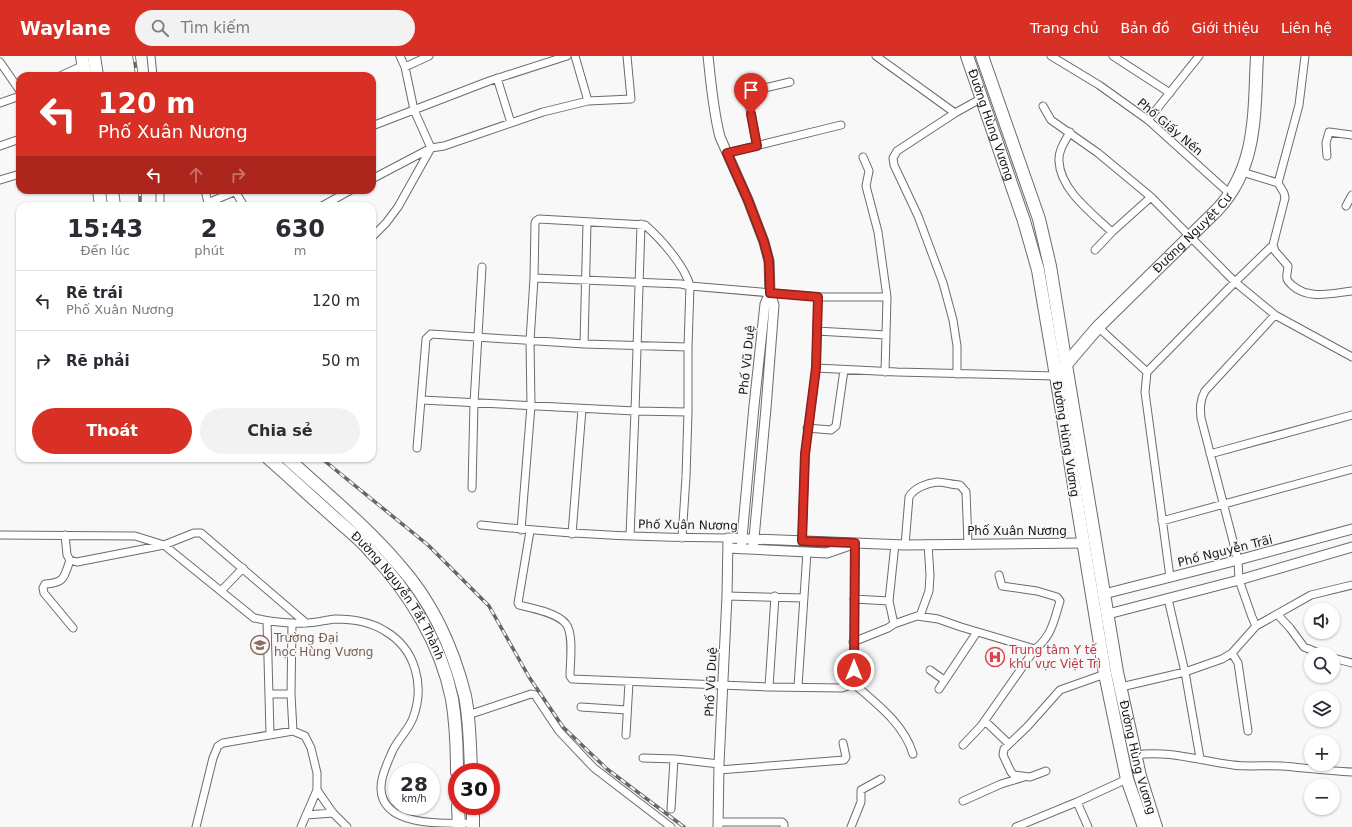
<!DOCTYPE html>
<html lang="vi">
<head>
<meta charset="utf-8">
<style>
  body { margin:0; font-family:"DejaVu Sans",sans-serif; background:#f2f2f3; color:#2b2b33; height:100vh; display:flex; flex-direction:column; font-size:15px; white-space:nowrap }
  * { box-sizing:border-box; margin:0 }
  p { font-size:13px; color:#7c7c81 }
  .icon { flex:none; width:22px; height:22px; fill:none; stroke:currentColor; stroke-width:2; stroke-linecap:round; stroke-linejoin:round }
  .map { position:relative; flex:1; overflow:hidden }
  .side { position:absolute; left:16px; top:146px; width:360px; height:260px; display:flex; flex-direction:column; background:#fff; border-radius:12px; box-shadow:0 1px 3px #0004 }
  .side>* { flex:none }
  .hud { position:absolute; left:16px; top:16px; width:360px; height:122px; border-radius:12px; box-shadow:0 1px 3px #0004; background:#d93025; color:#fff; overflow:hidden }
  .buttons { position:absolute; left:1304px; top:547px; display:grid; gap:8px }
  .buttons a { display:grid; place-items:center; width:36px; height:36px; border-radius:50%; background:#fff; box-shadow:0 1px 3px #0004; font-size:20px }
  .speed { position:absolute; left:388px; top:707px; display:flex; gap:8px; font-size:20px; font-weight:700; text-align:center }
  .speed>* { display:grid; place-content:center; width:52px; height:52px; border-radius:50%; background:#fff; box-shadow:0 1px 3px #0004; line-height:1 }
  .speed small { font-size:10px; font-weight:400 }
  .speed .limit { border:6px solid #d22; background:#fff; color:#111 }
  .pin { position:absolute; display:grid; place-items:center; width:34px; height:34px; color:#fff; margin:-41px -17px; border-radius:50% 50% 50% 0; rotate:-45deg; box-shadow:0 0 4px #0007 }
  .pin .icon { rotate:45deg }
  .me { position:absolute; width:44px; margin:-22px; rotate:0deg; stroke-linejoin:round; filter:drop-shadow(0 0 3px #0008) }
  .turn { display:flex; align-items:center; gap:14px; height:84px; padding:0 16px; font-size:18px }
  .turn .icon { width:52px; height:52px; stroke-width:2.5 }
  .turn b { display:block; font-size:28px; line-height:34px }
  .lanes { display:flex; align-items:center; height:38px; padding:0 16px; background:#0003; justify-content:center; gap:20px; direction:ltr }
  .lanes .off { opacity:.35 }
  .eta { display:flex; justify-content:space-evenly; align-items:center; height:68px; text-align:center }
  .eta b { font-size:24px; font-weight:700; line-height:28px }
  .cta { display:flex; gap:8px; margin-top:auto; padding:8px 16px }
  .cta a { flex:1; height:46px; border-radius:24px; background:#d93025; color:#fff; font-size:16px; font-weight:700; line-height:46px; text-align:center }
  .cta a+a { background:#f2f2f3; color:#2b2b33 }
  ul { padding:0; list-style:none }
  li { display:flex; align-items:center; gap:12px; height:60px; padding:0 16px; border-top:1px solid #e1e1e2 }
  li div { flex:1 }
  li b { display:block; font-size:15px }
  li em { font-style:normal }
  header { display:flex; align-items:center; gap:24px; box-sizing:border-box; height:56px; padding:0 20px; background:#d93025; color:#fff }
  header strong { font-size:19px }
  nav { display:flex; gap:22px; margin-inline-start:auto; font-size:14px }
  .search { width:280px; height:36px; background:#f2f2f3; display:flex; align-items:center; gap:10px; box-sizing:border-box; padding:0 14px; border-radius:22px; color:#7c7c81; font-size:15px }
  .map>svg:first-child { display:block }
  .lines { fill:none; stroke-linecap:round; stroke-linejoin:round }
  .minor-casing { stroke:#6b6c6d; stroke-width:9 }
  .tertiary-casing { stroke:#6b6c6d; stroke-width:11 }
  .primary-casing { stroke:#6b6c6d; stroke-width:14 }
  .trunk-casing { stroke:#6b6c6d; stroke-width:14 }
  .minor { stroke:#fff; stroke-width:7 }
  .tertiary { stroke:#fff; stroke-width:9 }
  .primary { stroke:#fff; stroke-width:12 }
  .trunk { stroke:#fff; stroke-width:12 }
  .rail-casing { stroke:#666; stroke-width:3.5 }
  .rail { stroke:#f8f8f9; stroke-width:2; stroke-dasharray:6; stroke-linecap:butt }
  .route-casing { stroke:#8d1f18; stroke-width:10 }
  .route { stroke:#d93025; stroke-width:7 }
  .labels { text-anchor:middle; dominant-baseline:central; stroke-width:3; stroke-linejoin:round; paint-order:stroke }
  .street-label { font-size:12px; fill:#181818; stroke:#f8f8f9 }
  .education-label { font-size:12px; fill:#785e54; stroke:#f8f8f9; text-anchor:start }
  .health-label { font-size:12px; fill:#be3a42; stroke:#f8f8f9; text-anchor:start }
</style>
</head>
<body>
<header>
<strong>Waylane</strong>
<div class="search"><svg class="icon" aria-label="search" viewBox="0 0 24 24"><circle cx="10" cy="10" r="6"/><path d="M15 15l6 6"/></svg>Tìm kiếm</div>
<nav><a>Trang chủ</a><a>Bản đồ</a><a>Giới thiệu</a><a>Liên hệ</a></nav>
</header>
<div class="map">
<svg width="1352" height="771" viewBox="0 0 1352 771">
  <rect width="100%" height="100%" fill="#f8f8f9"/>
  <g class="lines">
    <g class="minor-casing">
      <path id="minor" d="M 151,0 L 153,20
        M 400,0 L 405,11 L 429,0
        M 575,0 L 588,45
        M 876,0 L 955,57
        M 1051,0 L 1099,29 L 1148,64 L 1230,138
        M 1113,0 L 1170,37
        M 0,6 L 20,35
        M 60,20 L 84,9
        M 497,22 L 511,67
        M 0,47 L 20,40
        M 1043,50 L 1051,64 L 1098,97 L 1151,141 L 1235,226 L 1275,259 L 1352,301
        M 1148,64 L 1199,0
        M 372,70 L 489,25 L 567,0
        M 1070,76 C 1065,85 1058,95 1059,105 C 1060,134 1093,158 1112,176 L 1151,141
        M 0,90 L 20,83
        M 757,90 L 748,43 L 749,38 L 752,35 L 790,26
        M 727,97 L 841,69
        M 1327,100 L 1326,87 L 1329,76 L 1352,79
        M 863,101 L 869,115 L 866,130 L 878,176 L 887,241 L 885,316
        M 372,123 L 431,92 L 444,90 L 543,56 L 588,45 L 631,43 L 627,0
        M 0,124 L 20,118
        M 1278,127 L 1299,49 L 1305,0
        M 160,134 L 160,150
        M 205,134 L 208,147
        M 235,135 L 244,150
        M 204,150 L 208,147 L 238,134
        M 322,150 L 351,134
        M 1346,150 L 1352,139
        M 372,181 L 386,167 L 398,151 L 431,92 L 414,54 L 405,11
        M 1273,189 L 1275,195 L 1288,210 C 1288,214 1286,219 1287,223 C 1288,226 1291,228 1293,230 C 1309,244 1333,237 1352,235
        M 1095,194 L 1112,176
        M 534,222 L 681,228 L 690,230 L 818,241 L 887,241
        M 1098,271 L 1147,316
        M 817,275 L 886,279
        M 584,288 L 587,167
        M 816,312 L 897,316 L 1056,320
        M 957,318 L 957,290 L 953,264 L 943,227 L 918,160 L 894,109 L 893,102 L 897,95 L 955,57 L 982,42
        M 422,344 L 635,355 L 688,356
        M 807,372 L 831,374 L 836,370 L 844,314
        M 417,392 L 426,283 L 431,278 L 584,288 L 688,291
        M 1210,398 L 1352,359
        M 472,432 L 474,347 L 482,211
        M 1162,465 L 1352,413
        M 481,469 C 563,478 646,482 728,482
        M 521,474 L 531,350 L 530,285 L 534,222 L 535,167 L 536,165 L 539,163 L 645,169 C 661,183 685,210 690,230 L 688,291 L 688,356 L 686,421 L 682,482
        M 530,475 L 518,547 L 519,549 C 532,552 558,557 566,568 C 574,578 570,607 570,620 L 572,623 L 769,631 L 842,632 L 854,628 L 855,487
        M 572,478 L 582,353
        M 0,479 L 135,480 L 164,489 L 254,562 C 271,566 288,568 305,567 C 315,567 325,564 335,563 C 352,563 371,566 385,575 C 416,593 425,630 413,662 C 408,675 397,684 392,696 C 388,706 381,719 381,731 C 380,771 444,768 473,767
        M 65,479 L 67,499 L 70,504 L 77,506 L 164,489 L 194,477 L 201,477 L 306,567
        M 630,480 L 635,355 L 641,168
        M 802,485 L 805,398 L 816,312 L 818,241
        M 905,489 L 909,441 C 914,432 927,427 937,426 C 944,426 953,429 960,429 L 966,436 L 968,487
        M 70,504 C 64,521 65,527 45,528 L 43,532 L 44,537 L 73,572
        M 1170,521 L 1145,336 L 1147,316 L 1235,226 L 1273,189 L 1285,142 L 1284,137 L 1278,127 L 1242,116
        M 221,535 L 243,512
        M 727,540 L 804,542
        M 854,543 L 889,545
        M 1168,543 L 1185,616 L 1200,702
        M 1277,558 L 1290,572 L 1304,591 L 1321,598
        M 920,560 L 929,535 L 930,519 L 928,488
        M 267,565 L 270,678
        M 292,567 L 291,638 L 293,675
        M 894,568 L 889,545 L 895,488
        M 1256,570 L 1252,561 L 1239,524 L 1238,504 L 1201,362 C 1200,352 1200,344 1205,335 L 1275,259
        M 853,586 L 888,572 L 894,568 L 917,560 L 938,563 L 961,571 L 1035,593
        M 1232,597 L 1238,607 L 1248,675
        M 1333,602 L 1352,607
        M 930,614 L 944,624
        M 854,628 C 877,648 904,668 913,698
        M 798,630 L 807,496
        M 769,631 L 775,540
        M 1121,631 L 1185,616 L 1222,603 L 1232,597 L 1256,570 L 1311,539 L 1352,529
        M 939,633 L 977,576
        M 269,638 L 291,638
        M 581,651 L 627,654
        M 468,659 L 531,638 L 535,639 L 559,675 L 594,712 L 671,771
        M 985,665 L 1009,688
        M 626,679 L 629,626
        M 963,689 L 981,670 L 1035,593 C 1052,580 1054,564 1060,545 L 1057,541 L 1037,535 L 1002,530 L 999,519
        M 1136,699 C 1169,694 1200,705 1233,709 C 1249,711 1265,709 1282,710 C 1305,712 1329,715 1352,716
        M 643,702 L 676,703 L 719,708
        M 719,714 L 844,704 L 846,701 L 843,687
        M 1046,715 L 1030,721 L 1014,719 L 1011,716 L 1003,699 L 1004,693 L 1027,671 L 1060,634 L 1105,618
        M 317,734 L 333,757 L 347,771
        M 963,745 L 1001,728 L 1024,721
        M 1077,746 L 1088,771
        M 671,753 L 674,703
        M 306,759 L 333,757
        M 718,766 L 782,766 L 784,768 L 784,771
        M 196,771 L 213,702 L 218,690 L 223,687 L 293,675 L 305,680 L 311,692 L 317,717 L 317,734 L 301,771
        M 851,771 L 861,746 L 861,734 L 881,723
        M 1016,771 L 1077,746 L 1127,723"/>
    </g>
    <g class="tertiary-casing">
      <path id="tertiary" d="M 708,0 C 711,27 713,54 720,81 L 748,144 L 764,186 L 769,205 L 770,237 L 774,249 L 766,352 L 753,493
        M 728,492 L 827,497 L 850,489
        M 741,493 L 754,350 L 765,248 L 770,237
        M 1104,538 L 1238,504 L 1352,473
        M 1108,558 L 1239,524 L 1352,491
        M 718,771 L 719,708 L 727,540 L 728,482 L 905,489 L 1084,487"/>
    </g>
    <g class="primary-casing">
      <g id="primary">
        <path d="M 82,0 L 85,20"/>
        <path d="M 94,0 L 97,20"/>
        <path id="s1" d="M 967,0 L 1024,165 L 1038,214 L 1056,320"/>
        <path d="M 982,0 L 1039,163 L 1050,210 L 1066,309"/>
        <path d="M 99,134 L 101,150"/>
        <path d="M 112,134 L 114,150"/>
        <path id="s2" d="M 268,402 C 291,422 313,443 336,463 C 348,474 361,484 371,496 C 410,537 441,588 452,643 C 456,667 457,692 457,716"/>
        <path d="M 287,402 C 325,437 366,470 399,509 C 432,546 453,592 465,640 C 470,665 470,691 471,716"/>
        <path d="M 458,750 L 459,771"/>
        <path d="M 473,750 L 473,771"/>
      </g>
    </g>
    <g class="trunk-casing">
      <g id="trunk">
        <path id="s3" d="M 1066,309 L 1117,616 L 1140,720 L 1156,771"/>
        <path id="s4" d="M 1144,771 L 1127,723 L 1105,618 L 1056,320 L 1098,271 L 1217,154 C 1258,111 1254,55 1257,0"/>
      </g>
    </g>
    <use href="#minor" class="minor"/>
    <use href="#tertiary" class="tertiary"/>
    <use href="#primary" class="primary"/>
    <use href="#trunk" class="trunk"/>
    <g class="rail-casing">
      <path id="rail" d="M 134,0 L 137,20
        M 140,134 L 140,150
        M 321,402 L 428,489 L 489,550 L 529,621 L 563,671 L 607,713 L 684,771"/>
    </g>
    <use href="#rail" class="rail"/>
  </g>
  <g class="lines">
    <g class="route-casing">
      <path id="route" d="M 751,58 L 757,90 L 727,97 L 748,144 L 764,186 L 769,205 L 770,237 L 818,241 L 816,312 L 805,398 L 802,485 L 855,487 L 854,614"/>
    </g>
    <use href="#route" class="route"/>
  </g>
  <defs>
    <g id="university-ring" transform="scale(1)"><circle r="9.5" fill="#f8f8f9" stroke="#8d6e63" stroke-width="1.5"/><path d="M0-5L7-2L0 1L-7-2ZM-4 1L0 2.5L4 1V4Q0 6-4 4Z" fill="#8d6e63"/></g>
    <g id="hospital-ring" transform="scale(1)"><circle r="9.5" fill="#f8f8f9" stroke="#e0444e" stroke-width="1.5"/><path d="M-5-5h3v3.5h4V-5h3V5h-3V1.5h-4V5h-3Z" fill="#e0444e"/></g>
  </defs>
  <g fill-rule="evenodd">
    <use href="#university-ring" x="260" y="589"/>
    <use href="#hospital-ring" x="995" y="601"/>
  </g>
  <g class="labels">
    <g class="street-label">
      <text stroke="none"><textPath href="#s1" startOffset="73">Đường Hùng Vương</textPath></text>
      <text transform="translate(1170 71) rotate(40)">Phố Giấy Nến</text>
      <text stroke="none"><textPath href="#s4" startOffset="658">Đường Nguyệt Cư</textPath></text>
      <text transform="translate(747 304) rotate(-84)">Phố Vũ Duệ</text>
      <text transform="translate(1066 383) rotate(81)">Đường Hùng Vương</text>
      <text transform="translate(688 469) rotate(1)">Phố Xuân Nương</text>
      <text x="1017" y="475">Phố Xuân Nương</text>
      <text transform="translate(1225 495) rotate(-14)">Phố Nguyễn Trãi</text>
      <text stroke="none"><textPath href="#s2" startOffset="191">Đường Nguyễn Tất Thành</textPath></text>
      <text transform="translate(711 626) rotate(-87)">Phố Vũ Duệ</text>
      <text stroke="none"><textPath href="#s3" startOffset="399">Đường Hùng Vương</textPath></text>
    </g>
    <g class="education-label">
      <text x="274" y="582">Trường Đại<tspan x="274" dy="14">học Hùng Vương</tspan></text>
    </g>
    <g class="health-label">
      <text x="1009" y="594">Trung tâm Y tế<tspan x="1009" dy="14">khu vực Việt Trì</tspan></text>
    </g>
  </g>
</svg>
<div class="buttons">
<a><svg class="icon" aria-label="sound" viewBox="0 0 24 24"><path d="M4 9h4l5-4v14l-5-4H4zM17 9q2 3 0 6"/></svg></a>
<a><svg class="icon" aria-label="search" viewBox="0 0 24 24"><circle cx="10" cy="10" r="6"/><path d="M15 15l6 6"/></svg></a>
<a><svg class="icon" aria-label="layers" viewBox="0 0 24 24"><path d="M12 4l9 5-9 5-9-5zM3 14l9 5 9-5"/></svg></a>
<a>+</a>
<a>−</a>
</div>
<div class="speed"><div>28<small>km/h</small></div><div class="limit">30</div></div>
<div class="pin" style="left:751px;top:58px;background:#d93025"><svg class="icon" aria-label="arrive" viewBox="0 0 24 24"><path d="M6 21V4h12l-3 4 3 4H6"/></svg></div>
<svg class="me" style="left:854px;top:614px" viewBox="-20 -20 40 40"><circle r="17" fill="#d93025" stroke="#fff" stroke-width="3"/><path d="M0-11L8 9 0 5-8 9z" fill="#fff"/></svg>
<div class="hud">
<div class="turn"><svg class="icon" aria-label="left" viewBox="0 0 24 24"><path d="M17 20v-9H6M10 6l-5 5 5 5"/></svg><div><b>120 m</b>Phố Xuân Nương</div></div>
<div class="lanes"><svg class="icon" aria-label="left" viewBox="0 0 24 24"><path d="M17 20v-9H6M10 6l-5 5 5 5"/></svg><svg class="icon off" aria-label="ahead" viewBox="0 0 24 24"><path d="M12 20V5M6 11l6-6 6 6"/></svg><svg class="icon off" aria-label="right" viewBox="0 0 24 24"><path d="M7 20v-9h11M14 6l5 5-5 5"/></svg></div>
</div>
<section class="side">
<div class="eta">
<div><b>15:43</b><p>Đến lúc</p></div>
<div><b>2</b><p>phút</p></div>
<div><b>630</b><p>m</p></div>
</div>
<ul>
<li><svg class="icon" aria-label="left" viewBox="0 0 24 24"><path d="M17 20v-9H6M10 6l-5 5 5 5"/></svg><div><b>Rẽ trái</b><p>Phố Xuân Nương</p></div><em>120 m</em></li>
<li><svg class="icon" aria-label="right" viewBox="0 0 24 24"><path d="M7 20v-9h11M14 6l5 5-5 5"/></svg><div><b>Rẽ phải</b></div><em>50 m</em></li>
</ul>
<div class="cta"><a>Thoát</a><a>Chia sẻ</a></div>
</section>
</div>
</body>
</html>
